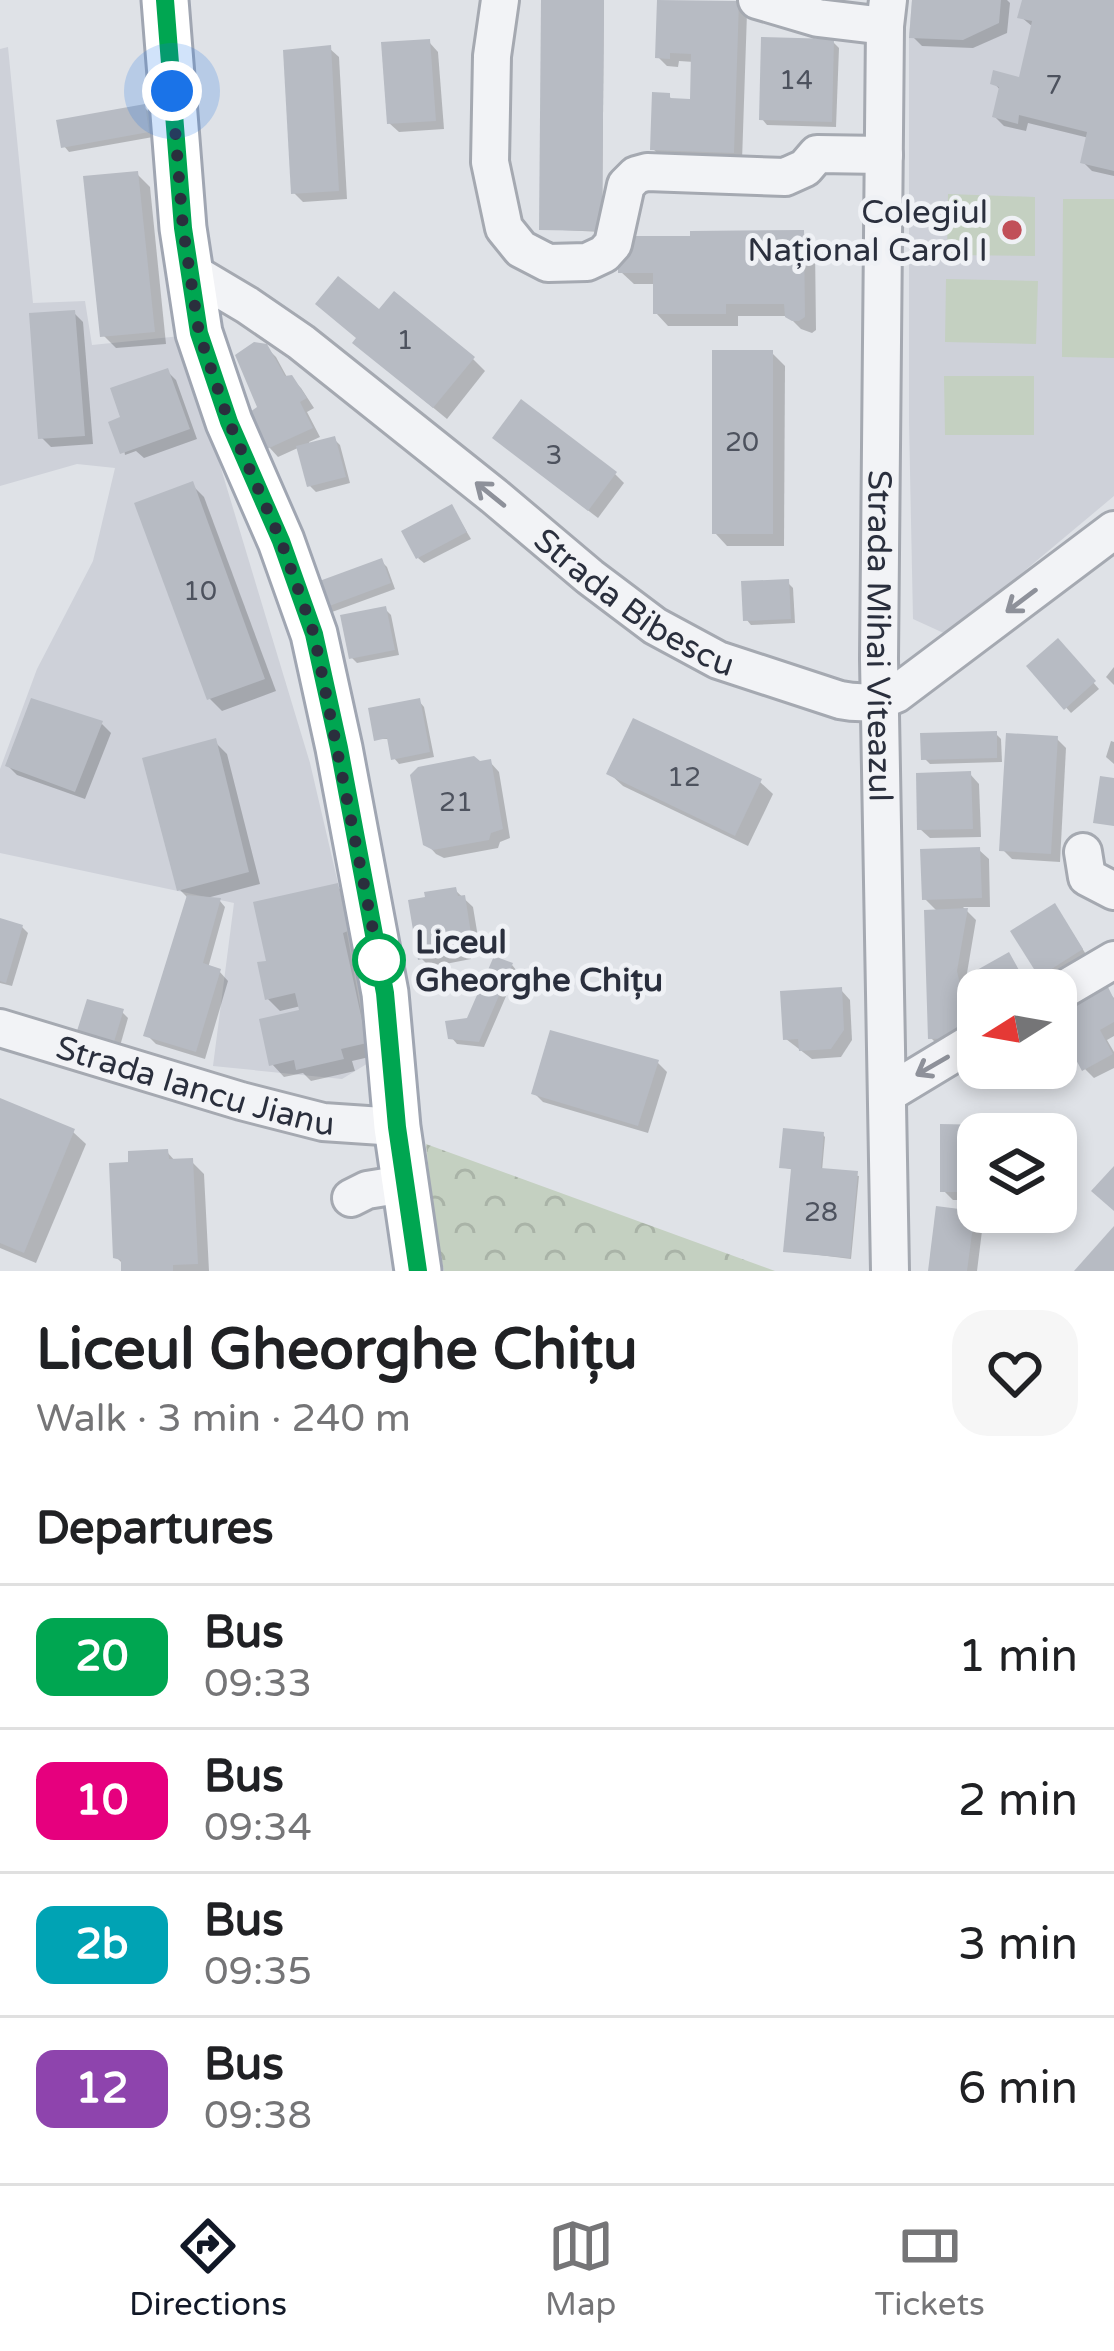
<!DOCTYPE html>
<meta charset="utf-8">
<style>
:root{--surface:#fff;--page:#f6f6f6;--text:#202124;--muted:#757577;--line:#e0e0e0;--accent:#111827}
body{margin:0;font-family:"Varela Round",sans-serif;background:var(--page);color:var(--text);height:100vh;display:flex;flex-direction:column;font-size:45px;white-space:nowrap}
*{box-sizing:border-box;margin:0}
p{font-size:39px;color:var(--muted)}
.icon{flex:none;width:66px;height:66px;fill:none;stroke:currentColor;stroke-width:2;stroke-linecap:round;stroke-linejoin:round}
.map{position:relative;height:1271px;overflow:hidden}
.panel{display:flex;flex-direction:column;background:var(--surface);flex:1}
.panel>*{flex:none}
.badge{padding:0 24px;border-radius:18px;font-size:42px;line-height:78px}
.needle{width:78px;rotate:259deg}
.controls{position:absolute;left:957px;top:969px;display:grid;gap:24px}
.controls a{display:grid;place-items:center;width:120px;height:120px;border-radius:24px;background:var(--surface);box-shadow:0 6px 18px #0003;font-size:60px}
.you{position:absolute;width:60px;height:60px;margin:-30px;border:9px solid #fff;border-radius:50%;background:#1a73e8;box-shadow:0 0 0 18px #1a73e833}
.map>.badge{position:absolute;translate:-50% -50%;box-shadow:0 0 0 6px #fff}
h2{padding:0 36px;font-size:45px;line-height:108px}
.round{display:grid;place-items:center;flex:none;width:126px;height:126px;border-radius:36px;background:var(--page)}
.head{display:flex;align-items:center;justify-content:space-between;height:204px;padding:0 36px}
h1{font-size:57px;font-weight:700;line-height:90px}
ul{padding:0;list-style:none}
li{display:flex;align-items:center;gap:36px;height:144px;padding:0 36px;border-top:3px solid var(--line)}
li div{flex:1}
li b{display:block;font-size:45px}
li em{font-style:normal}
li .badge{min-width:132px;font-weight:700;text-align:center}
.menu{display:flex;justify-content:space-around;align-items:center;height:168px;border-top:3px solid var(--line);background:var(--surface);font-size:33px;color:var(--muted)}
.menu a{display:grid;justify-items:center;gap:6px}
.menu .current{color:var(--accent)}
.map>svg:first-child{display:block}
.built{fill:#ced1d9}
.forest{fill:url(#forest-crowns)}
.pitch{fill:#c4d0c1}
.shadow{fill:#0003}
.building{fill:#b7bbc3}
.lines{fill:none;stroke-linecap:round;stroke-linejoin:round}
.minor-casing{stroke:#a5a9b1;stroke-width:42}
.major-casing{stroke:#a0a6b2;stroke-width:51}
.minor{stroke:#f2f3f6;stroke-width:36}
.major{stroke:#fff;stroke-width:45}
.oneway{stroke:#8e919a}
.line-casing{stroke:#fff;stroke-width:27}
.line{stroke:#00a651;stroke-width:18}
.walk{stroke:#2a2f3d;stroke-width:12;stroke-dasharray:0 21.6}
.poi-dot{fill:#c15059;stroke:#eff1f5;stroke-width:4.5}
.stop-dot{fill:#fff;stroke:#00a651;stroke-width:6}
.labels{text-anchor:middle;stroke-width:10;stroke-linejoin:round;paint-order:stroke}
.number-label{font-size:27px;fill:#4d525e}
.poi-label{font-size:33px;fill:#2a2f3d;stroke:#eff1f5;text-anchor:end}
.street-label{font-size:33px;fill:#2a2f3d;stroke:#eff1f5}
.stop-label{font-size:33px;font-weight:bold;fill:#2a2f3d;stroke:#eff1f5;text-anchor:start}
</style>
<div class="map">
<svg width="1114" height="1271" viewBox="0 0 1114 1271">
<defs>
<pattern id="forest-crowns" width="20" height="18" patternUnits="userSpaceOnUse" patternTransform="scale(3)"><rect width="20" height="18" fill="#c4d0c1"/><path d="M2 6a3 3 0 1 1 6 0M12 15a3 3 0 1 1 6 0" fill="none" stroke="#a9b3a7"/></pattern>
</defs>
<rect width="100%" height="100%" fill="#dfe2e7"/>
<g class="built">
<path d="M912 0H1114V496L948 635 913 619 909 422V38Z"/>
<path d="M8 47 33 303 85 301 92 345 181 336 310 763 338 883 370 1062 342 1079 213 1066 234 903 0 853V769L37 669 93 561 115 468 77 464 0 486V49Z"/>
</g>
<path class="forest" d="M426 1144 775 1271H444L434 1224Z"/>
<g class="pitch">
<path d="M948 194 1035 197V256L947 255Z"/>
<path d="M1063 199H1114V358L1062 357Z"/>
<path d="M946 279 1038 281 1036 344 945 342Z"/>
<path d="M944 376H1034V435H945Z"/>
</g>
<g class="shadow">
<path d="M544 0H604L602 232 542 229Z"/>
<path d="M915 0H1007L1010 3 1007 33 973 48 922 46 913 37Z"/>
<path d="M1025 0H1114V176L1092 171 1083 162 1089 138 1028 123 1026 131 1004 126 995 117 1001 91 994 83 1021 80 1033 27 1021 17Z"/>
<path d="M738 4 747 13 742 161 663 158 653 149 669 96 674 102H693L694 62 679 61 678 67 667 66 658 57Z"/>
<path d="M429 42 438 52 444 129 399 132 389 123Z"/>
<path d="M833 42 839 48 836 127 767 125 762 119Z"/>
<path d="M329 48 339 57 347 199 303 202 294 193Z"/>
<path d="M144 107 150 113 153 137 69 152 64 146Z"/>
<path d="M137 174 150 187 166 344 116 348 103 335Z"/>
<path d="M803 233 815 246 816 330 812 333 801 329 788 316H738V326H668L656 313V284H634L621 272Z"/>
<path d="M74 313 83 322 93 444 51 447 41 437Z"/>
<path d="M379 314 473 359 485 371 447 419 369 355Z"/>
<path d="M266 347 276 357 288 379 291 378 301 388 314 408 307 412 320 437 309 442 310 446 334 439 340 445 350 483 316 492 310 486 300 447 278 457 269 447 260 409Z"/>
<path d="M772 353 785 366 784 546H727L715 533Z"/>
<path d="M167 371 176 380 197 439 144 458 136 451 125 455 119 421Z"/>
<path d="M505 447 615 474 624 483 598 518Z"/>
<path d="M192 485 204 497 276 691 222 711 209 698Z"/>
<path d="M452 507 471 539 424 563 418 558Z"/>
<path d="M381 561 387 567 395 589 332 612 326 607Z"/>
<path d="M788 583 793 588 795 623 751 625 746 619Z"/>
<path d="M385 609 391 615 399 655 357 663 352 658Z"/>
<path d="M1058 642 1099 689 1071 713 1030 667Z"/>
<path d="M1114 667V685L1106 677Z"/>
<path d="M419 701 424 707 434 757 399 764 394 758 390 739H377Z"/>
<path d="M102 724 111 733 85 799 17 775 8 766Z"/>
<path d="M996 734 1001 739 1002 762 930 764 924 758Z"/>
<path d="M1057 739 1066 748 1060 862 1012 859 1002 849Z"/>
<path d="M1111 741 1114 742V764L1106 757Z"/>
<path d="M215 742 227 754 260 884 203 899 220 901 225 907 208 968 219 971 228 981 205 1059 156 1044 147 1035 189 899 179 889Z"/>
<path d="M490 762 499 772 510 838 500 842 498 848 444 858 436 854 426 843 479 764Z"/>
<path d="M610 774 760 782 773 794 748 846 623 786Z"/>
<path d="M970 774 979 784 981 837 930 838 920 829Z"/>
<path d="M979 850 989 859 990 907H963L976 920 966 979 1030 990H978V1004L966 985 978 1042 941 1048 931 1038 938 912 925 899Z"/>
<path d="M337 886 350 899 378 1055 352 1061 355 1071 311 1081 303 1073 284 1077 272 1064 303 1012 301 1006 280 1011 267 998 270 963Z"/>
<path d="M455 890 473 907 480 949 469 951 471 959 430 967 421 958Z"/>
<path d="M1060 913 1087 956 1047 981 1041 975Z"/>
<path d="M0 921 22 927 28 933 12 986 0 983Z"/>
<path d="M512 965 517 971 484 1047 457 1044 451 1037 469 1021Z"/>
<path d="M841 990 850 1000 852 1040 841 1057 812 1059 786 1039Z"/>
<path d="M1107 991 1114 998V1036L1107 1040 1114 1052V1068L1094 1078 1085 1069Z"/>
<path d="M122 1012 128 1018 120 1046 87 1036 81 1030Z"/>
<path d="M658 1063 667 1072 648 1133 543 1102 534 1093Z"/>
<path d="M0 1101 73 1132 86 1144 36 1263 0 1248Z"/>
<path d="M943 1127 990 1128 996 1134H978V1200H953L943 1190Z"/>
<path d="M823 1135 825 1137 822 1171 859 1176 851 1259 787 1251 794 1170 782 1167Z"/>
<path d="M167 1152 176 1162 191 1161 204 1174 209 1271H124V1265L116 1257 132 1165Z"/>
<path d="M974 1214 983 1223 977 1271H931Z"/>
</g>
<g class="building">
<path d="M541 0H604L602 231 539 230Z"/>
<path d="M657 0 739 1 734 153 650 150 652 92 670 93V98L690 99 691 54 670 53V59L655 58Z"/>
<path d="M912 0H1001L999 23 963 40 909 38Z"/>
<path d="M1022 0H1114V171L1080 163 1087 132 1019 115 1018 124 992 117 999 87 990 84 993 70 1019 77 1032 21 1017 18Z"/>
<path d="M761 37 834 39 832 122 759 120Z"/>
<path d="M430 39 436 121 387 124 381 42Z"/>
<path d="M331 45 339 191 291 194 283 50Z"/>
<path d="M145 104 149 132 61 148 56 120Z"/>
<path d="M138 171 155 332 100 337 83 176Z"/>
<path d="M804 230 805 317 799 321H792L785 317 784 304H726V314H653V273H618V236H690V231Z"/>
<path d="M338 276 379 309 394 291 475 357 433 408 352 343 356 338 315 304Z"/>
<path d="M75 310 85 436 38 439 29 313Z"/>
<path d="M254 342 267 344 285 376 292 375 307 398 300 402 313 428 267 449 250 412 257 407 235 355Z"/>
<rect x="712" y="350" width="61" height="184"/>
<path d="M168 368 190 429 120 454 108 422 120 417 110 388Z"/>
<path d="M521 399 617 472 588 511 492 438Z"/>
<path d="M335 436 346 477 307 487 296 446Z"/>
<path d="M193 481 265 679 207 700 134 503Z"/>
<path d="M452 504 467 532 416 559 401 531Z"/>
<path d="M382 558 391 583 324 608 314 583Z"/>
<path d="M789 579 791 619 743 621 741 581Z"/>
<path d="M386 606 395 650 349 659 340 615Z"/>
<path d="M1058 638 1096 681 1064 710 1026 666Z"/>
<path d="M31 698 103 721 75 792 5 766Z"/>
<path d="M420 698 430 752 391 760 387 738 374 741 368 708Z"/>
<path d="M633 718 762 779 735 836 606 774Z"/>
<path d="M997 731V758L921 760 920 733Z"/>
<path d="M1006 733 1058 736 1051 854 999 851Z"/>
<path d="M216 738 249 872 177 891 142 758Z"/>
<path d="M474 756 480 761 491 759 503 829 491 833 489 840 433 850 423 845 410 775 418 767Z"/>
<path d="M971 771 973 829 917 830 916 773Z"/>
<path d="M1100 776 1114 778V826L1093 823Z"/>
<path d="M980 847 982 898 922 900 920 849Z"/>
<path d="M338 883 348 931 343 933 367 1043 341 1049 344 1059 296 1070 294 1060 269 1066 259 1019 299 1010 295 993 265 1000 257 962 266 961 253 902Z"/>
<path d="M456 887 458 896 465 895 472 940 462 942 464 951 418 960 408 900 425 897 424 892Z"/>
<path d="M187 895 221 898 203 963 221 969 196 1052 143 1036Z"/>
<path d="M1055 903 1083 949 1039 977 1010 931Z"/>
<path d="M968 908 957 971 972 1038 928 1039 924 910Z"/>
<path d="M0 918 23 925 6 983 0 981Z"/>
<path d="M1009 952 1030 990H978V1010L961 979Z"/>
<path d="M494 956 513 963 479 1042 448 1039 445 1021 467 1018Z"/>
<path d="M842 987 844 1030 831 1049 799 1051 798 1039 783 1040 780 991Z"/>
<path d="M1108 987 1114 999V1022L1100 1030 1113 1054 1082 1071 1056 1022V1015Z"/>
<path d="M87 999 124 1009 114 1042 77 1031Z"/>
<path d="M550 1030 659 1060 638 1126 531 1094Z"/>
<path d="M0 1098 75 1129 24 1253 0 1243Z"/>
<path d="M940 1124 991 1125V1134H978V1192H940Z"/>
<path d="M783 1128 824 1132 821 1168 858 1171 850 1258 783 1252 791 1169 779 1168Z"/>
<path d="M168 1149 169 1159 193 1158 198 1264 173 1265V1271H121V1260L113 1258 109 1163 128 1162V1151Z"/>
<path d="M1114 1166V1211L1091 1191Z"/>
<path d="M936 1206 975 1211 967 1271H928Z"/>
<path d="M1114 1226V1271H1074Z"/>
</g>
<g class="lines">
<defs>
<g id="minor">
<path d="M500 0 492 56 490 162 504 228 521 249 548 263 587 262 604 254 613 244 626 185 636 175 647 172 785 177 805 168 817 154 884 155"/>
<path d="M757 0 818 18 885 26"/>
<path id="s1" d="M888 0 885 26 879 659 890 1271"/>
<path id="s2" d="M188 270 247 305 301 342 494 496 590 577 655 626 718 660 840 700C861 704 877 703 896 694L1114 530"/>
<path d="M1083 852 1087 877 1114 891"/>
<path d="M1056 994 1114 960"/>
<path id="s3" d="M0 1028 241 1101 323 1122 397 1127"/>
<path d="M887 1094 978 1039"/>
<path d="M351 1198 367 1190 404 1184"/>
</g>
<path id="major" d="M165 0 183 228 199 333 229 422 281 541 314 634 339 748 385 993 397 1127 418 1271"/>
</defs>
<use href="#minor" class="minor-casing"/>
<use href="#major" class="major-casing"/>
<use href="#minor" class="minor"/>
<use href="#major" class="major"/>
</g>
<defs><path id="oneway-shaft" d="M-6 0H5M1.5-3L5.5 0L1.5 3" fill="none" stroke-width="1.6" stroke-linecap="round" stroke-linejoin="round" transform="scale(3)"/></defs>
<g class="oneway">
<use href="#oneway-shaft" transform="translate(490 494) rotate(-141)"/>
<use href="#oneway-shaft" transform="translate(1021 601) rotate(143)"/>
<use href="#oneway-shaft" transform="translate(932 1066) rotate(150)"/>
</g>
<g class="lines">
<defs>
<path id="line" d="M165 0 183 228 199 333 229 422 281 541 314 634 339 748 385 993 397 1127 418 1271"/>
</defs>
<use href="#line" class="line-casing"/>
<use href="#line" class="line"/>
<path class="walk" d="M172 91 183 228 199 333 229 422 281 541 314 634 379 960"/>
</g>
<circle class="poi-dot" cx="1012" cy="230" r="12"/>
<circle class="stop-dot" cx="379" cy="960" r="24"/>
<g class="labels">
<g class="number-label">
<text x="796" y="89">14</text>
<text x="1054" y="94">7</text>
<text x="405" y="349">1</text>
<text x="742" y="451">20</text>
<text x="554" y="464">3</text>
<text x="200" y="600">10</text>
<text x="684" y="786">12</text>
<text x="456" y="811">21</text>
<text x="821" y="1221">28</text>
</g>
<g class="poi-label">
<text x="988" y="223">Colegiul<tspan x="988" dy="38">Național Carol I</tspan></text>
</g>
<g class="street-label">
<text dy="12" stroke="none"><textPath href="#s2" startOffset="558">Strada Bibescu</textPath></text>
<text dy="12" stroke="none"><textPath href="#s1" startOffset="636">Strada Mihai Viteazul</textPath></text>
<text dy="12" stroke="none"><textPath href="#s3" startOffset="204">Strada Iancu Jianu</textPath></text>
</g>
<g class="stop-label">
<text x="415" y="953">Liceul<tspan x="415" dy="38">Gheorghe Chițu</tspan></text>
</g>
</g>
</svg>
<div class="controls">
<a><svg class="needle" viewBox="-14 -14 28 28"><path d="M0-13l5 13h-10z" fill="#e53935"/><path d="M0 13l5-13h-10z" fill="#757577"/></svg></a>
<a><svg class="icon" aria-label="layers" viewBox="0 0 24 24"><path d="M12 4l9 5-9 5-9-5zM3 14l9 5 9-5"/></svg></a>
</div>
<div class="you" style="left:172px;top:91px"></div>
</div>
<section class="panel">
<div class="head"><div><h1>Liceul Gheorghe Chițu</h1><p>Walk · 3 min · 240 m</p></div><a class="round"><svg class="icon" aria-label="heart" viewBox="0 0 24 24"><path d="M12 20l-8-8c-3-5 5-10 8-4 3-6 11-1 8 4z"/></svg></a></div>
<h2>Departures</h2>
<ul>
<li><span class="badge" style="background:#00a651;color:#fff">20</span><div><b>Bus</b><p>09:33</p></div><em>1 min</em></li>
<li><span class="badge" style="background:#e6007e;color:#fff">10</span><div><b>Bus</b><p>09:34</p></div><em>2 min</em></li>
<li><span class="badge" style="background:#00a3b4;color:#fff">2b</span><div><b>Bus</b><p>09:35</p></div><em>3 min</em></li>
<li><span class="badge" style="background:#8e44ad;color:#fff">12</span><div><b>Bus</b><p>09:38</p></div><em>6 min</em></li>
</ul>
</section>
<nav class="menu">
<a class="current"><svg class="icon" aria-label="directions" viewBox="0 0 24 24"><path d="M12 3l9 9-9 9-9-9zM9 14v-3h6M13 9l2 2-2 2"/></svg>Directions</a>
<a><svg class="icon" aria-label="map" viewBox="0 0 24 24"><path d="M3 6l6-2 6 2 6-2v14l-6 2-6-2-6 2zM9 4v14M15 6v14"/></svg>Map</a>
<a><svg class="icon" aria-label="tickets" viewBox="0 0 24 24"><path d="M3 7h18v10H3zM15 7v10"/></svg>Tickets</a>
</nav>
